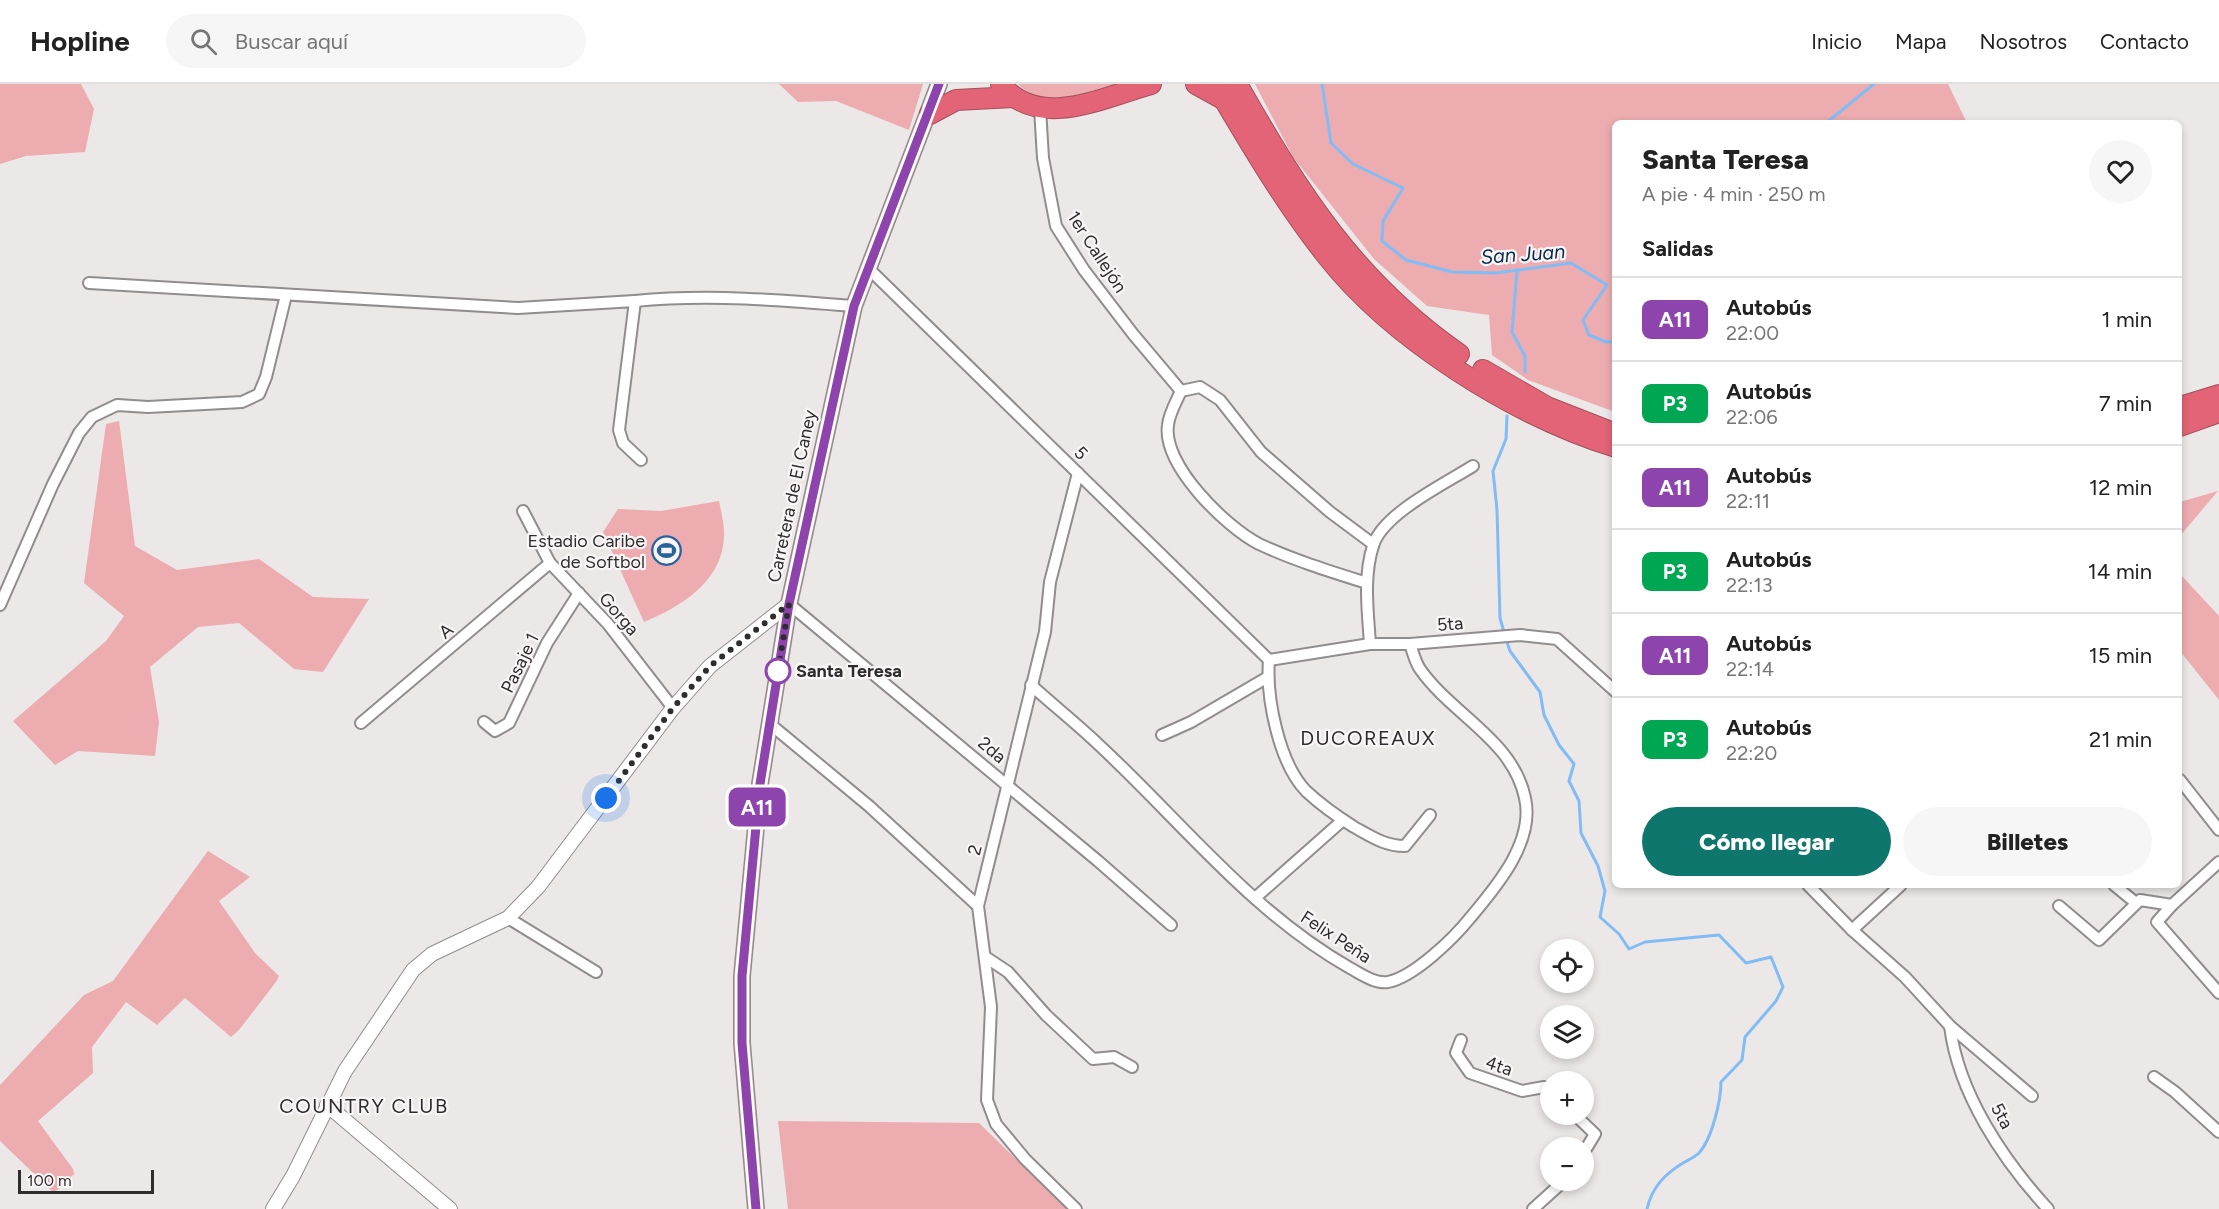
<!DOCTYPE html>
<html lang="es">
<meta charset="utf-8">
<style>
:root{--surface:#fff;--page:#f6f6f6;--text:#222;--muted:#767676;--line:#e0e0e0;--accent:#0f766e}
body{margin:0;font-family:Figtree,sans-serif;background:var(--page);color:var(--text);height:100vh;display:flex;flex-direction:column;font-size:22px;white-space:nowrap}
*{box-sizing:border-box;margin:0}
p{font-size:20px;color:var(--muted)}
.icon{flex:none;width:33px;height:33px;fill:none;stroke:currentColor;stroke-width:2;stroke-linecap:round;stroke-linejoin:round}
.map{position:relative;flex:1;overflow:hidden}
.drawer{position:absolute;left:1612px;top:36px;width:570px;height:768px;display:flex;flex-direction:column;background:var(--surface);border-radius:9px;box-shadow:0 3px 9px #0003}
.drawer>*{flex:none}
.badge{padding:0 12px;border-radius:9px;font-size:21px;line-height:39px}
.tools{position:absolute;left:1540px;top:855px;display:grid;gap:12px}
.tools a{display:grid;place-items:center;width:54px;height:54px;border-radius:50%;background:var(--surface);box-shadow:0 3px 9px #0003;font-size:30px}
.scale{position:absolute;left:18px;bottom:15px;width:136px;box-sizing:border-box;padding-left:6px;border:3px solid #2e2d2d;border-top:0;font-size:16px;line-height:21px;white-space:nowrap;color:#2e2d2d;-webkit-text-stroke:4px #faf5f6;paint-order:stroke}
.you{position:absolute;width:30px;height:30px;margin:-15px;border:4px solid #fff;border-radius:50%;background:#1a73e8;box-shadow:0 0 0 9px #1a73e833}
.map>.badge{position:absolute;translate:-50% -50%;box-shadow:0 0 0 3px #fff}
h2{padding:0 30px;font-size:22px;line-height:54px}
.round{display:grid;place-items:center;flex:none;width:63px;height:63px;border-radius:32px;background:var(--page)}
.summary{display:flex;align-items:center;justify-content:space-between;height:102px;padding:0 30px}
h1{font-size:28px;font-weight:800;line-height:45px}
.cta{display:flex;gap:12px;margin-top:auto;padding:12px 30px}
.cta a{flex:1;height:69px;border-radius:36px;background:var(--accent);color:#fff;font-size:24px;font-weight:800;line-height:69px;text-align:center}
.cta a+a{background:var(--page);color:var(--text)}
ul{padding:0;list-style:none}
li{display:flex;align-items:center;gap:18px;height:84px;padding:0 30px;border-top:2px solid var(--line)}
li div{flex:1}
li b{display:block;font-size:22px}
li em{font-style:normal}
li .badge{min-width:66px;font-weight:700;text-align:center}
header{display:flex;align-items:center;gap:36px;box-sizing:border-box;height:84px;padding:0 30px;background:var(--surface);border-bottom:2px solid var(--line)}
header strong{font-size:28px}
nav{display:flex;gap:33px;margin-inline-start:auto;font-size:21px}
.search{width:420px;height:54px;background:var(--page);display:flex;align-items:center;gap:15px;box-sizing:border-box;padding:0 21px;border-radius:33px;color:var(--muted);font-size:22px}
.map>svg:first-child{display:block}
.green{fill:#ecacb0}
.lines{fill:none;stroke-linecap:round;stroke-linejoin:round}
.stream{stroke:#82bcf4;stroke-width:3}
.minor-casing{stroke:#918d8e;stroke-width:14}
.tertiary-casing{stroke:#918d8e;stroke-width:16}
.secondary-casing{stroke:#918d8e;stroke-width:18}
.motorway-casing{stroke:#a3515c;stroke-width:22}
.minor{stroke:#fff;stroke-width:10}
.tertiary{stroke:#fff;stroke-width:14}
.secondary{stroke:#f6d0d6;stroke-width:15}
.motorway{stroke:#e26476;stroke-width:20}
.line-casing{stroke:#fff;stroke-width:14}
.line{stroke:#8e44ad;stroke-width:9}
.walk{stroke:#2e2d2d;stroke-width:6;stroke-dasharray:0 10.8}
.stop-dot{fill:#fff;stroke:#8e44ad;stroke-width:3}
.labels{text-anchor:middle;stroke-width:4.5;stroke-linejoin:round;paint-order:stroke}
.street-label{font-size:18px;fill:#2e2d2d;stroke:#faf5f6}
.poi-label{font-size:18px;fill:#2e2d2d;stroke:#faf5f6;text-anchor:end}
.stop-label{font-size:18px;font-weight:bold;fill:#2e2d2d;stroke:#faf5f6;text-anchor:start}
.water-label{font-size:20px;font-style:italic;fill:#002b4e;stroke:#faf5f6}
.neighbourhood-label{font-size:20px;letter-spacing:1.5px;fill:#2e2d2d;stroke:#faf5f6}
</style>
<header>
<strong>Hopline</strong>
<div class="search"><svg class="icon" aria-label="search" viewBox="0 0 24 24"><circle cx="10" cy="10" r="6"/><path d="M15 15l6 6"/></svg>Buscar aquí</div>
<nav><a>Inicio</a><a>Mapa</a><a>Nosotros</a><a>Contacto</a></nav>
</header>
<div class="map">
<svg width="2219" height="1125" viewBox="0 0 2219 1125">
<rect width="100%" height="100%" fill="#ece8e8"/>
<g class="green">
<path d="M0 0H81L94 25 85 68 26 72 0 80Z"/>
<path d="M779 0H923L909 46 836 17 798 18Z"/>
<path d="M1018 0H1129C1095 8 1046 29 1018 0Z"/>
<path d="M1255 0H1948L1967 39H1616L1615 328 1528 296 1492 271 1489 231 1427 222 1374 175 1293 73Z"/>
<path d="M119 337 135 462 177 486 259 475 313 513 369 515 323 588 294 585 239 539 198 543 150 583 159 638 155 672 78 667 55 681 13 637 106 557 124 532 84 499 106 340Z"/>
<path d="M2218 407 2180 452V418Z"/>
<path d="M719 417C721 427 724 439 724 449 725 496 681 523 644 538L603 448 618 425 661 427Z"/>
<path d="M2180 490 2219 532V616L2180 567Z"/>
<path d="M208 767 250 793 219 817 255 869 279 892 276 898 239 946 231 953 185 914 157 941 126 918 92 963 93 989 38 1037 73 1085 74 1090 54 1109 0 1057V1001L84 911 113 897Z"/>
<path d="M778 1037 979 1039 1067 1125H788Z"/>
</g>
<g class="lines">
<g class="stream">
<path d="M1322 0 1331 59 1353 80 1403 104 1383 137 1382 157 1406 176 1452 188 1495 189 1571 179 1607 201 1583 236 1589 251 1606 258 1616 257"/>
<path d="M1826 39 1874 0"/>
<path d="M1517 187 1512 248 1525 272V288"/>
<path d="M1504 548 1500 534 1497 426 1493 387 1506 355 1507 332"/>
<path d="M1506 555 1510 567 1540 608 1544 631 1559 661 1574 680 1569 697 1579 717 1581 749 1598 782 1605 807 1600 833 1619 850 1629 865 1645 858 1719 851 1746 879 1771 873 1783 903 1776 917 1745 953 1742 976 1721 998C1721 1016 1712 1055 1699 1069 1695 1073 1688 1076 1683 1079 1665 1090 1652 1103 1647 1125"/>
</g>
<defs>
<g id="minor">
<path d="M1040 24 1043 74 1056 142 1084 186 1133 250 1181 307"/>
<path d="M868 184 1269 576"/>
<path d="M89 199 518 224 635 217 619 346 623 359 641 376"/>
<path d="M635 217C708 210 781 216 854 222"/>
<path d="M1181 307C1176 318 1169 330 1168 341 1162 381 1226 443 1259 460 1293 476 1332 488 1367 499"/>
<path d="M1181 307 1200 303 1220 316 1261 368 1330 428 1373 460"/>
<path d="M523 427 550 479 608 540 673 624"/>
<path d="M789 520 1098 777 1171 841"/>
<path d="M0 521 53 400 79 349 92 333 117 321 148 323 242 318 259 310 266 293 286 211"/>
<path d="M1370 560C1368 528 1363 493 1373 462 1382 430 1446 399 1473 382"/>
<path d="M1269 576 1370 560H1410L1520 551 1557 555 1616 608"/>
<path d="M1269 576C1266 614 1279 679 1306 707 1320 720 1338 733 1354 743 1372 753 1385 762 1405 762L1430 731"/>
<path d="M1031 601C1053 621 1077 640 1099 661 1181 737 1251 828 1350 884 1361 890 1375 900 1388 898 1414 893 1454 854 1470 834 1496 803 1535 758 1525 714 1513 656 1452 631 1420 585 1415 578 1413 568 1410 560"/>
<path d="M484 638 495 647 509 639 547 559 579 509"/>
<path d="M361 639 550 479"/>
<path d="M770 640 869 722 978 822"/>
<path d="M1162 651 1191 638 1268 593"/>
<path d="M2180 696 2219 746"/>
<path d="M1808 801 1852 846 1905 893 1950 942 2032 1012"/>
<path d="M2114 801 2136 819"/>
<path d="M1255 814 1343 736"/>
<path d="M2172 821 2157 838 2219 909"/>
<path d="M2059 822 2099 856 2140 816 2172 821 2219 778"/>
<path d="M508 834 596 888"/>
<path d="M1852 846 1901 801"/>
<path d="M987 874 1008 888 1046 931 1093 975 1114 973 1132 983"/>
<path d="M1950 942C1958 1009 2003 1076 2048 1125"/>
<path d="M1461 956 1456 969 1470 989 1522 1007 1544 1003 1551 1009"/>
<path d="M2154 993 2175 1008 2219 1048"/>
<path d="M1574 1030 1595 1050 1584 1068"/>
<path d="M1076 1125 1025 1075 996 1040 987 1016 991 923 978 822 1045 548 1050 498 1078 389"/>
<path d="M1533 1125 1565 1096"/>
</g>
<g id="tertiary">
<path d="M327 1021 450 1125"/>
<path d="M273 1125 293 1092 345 987 413 886 432 870 508 834 538 803 673 624 710 582 789 520"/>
</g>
<path id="secondary" d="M756 1125 742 959V892L760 700 789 520 854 222 939 0"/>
<g id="motorway">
<path d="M1001 0C1038 48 1106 12 1151 0"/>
<path d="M1196 0 1225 16"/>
<path d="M1215 0C1249 58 1285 119 1327 172 1392 255 1515 332 1616 363"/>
<path d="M1237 0C1299 109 1354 197 1459 270"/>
<path d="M930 30 956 16 1014 13"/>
<path d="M1483 286 1547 323 1616 350"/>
<path d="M2180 323 2219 311"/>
<path d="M2180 342 2219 328"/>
</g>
</defs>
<use href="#minor" class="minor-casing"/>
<use href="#tertiary" class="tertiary-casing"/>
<use href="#secondary" class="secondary-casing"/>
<use href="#motorway" class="motorway-casing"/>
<use href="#minor" class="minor"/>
<use href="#tertiary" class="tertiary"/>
<use href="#secondary" class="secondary"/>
<use href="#motorway" class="motorway"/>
</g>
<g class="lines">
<defs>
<path id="line" d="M756 1125 742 959V892L760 700 789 520 854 222 939 0"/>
</defs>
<use href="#line" class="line-casing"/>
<use href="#line" class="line"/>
<path class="walk" d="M606 714 673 624 710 582 789 520 778 587"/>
</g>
<defs>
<symbol id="stadium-ring" viewBox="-11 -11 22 22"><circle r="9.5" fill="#faf5f6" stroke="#26639a" stroke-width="1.5"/><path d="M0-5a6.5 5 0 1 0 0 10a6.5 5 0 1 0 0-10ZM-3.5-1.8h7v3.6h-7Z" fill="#26639a"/></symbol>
</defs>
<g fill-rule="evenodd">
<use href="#stadium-ring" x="650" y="450" width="33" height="33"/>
</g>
<circle class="stop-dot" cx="778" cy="587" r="12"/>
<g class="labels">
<g class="street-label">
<text transform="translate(1097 168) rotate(57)" y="6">1er Callejón</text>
<text transform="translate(1081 369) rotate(46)" y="6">5</text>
<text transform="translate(792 412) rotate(-78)" y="6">Carretera de El Caney</text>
<text transform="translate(619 530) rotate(49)" y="6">Gorga</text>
<text transform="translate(1450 540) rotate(-5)" y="6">5ta</text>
<text transform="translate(446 547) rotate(-40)" y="6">A</text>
<text transform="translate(520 579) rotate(-64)" y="6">Pasaje 1</text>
<text transform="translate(992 666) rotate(40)" y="6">2da</text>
<text transform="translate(975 766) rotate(-76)" y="6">2</text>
<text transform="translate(1336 853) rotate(33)" y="6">Felix Peña</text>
<text transform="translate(1499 982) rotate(19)" y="6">4ta</text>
<text transform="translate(2002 1032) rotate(62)" y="6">5ta</text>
</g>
<g class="poi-label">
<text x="645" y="463">Estadio Caribe<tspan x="645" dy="21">de Softbol</tspan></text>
</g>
<g class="stop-label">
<text x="796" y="593">Santa Teresa</text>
</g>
<g class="water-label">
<text transform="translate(1523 170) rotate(-4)" y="7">San Juan</text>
</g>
<g class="neighbourhood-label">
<text x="1368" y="661">DUCOREAUX</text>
<text x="364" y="1029">COUNTRY CLUB</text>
</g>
</g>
</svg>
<div class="tools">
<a><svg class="icon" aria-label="locate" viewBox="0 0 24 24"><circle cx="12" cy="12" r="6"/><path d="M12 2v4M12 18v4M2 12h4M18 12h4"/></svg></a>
<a><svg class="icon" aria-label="layers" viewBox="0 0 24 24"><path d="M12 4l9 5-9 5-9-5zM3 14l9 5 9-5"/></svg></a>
<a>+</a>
<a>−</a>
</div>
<div class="scale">100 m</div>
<div class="you" style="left:606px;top:714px"></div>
<b class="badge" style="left:757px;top:723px;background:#8e44ad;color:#fff">A11</b>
<section class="drawer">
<div class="summary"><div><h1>Santa Teresa</h1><p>A pie · 4 min · 250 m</p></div><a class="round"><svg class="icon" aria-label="heart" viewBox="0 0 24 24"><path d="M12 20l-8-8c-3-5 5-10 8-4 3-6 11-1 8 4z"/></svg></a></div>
<h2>Salidas</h2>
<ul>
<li><span class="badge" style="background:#8e44ad;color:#fff">A11</span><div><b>Autobús</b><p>22:00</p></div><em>1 min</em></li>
<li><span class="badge" style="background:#00a651;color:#fff">P3</span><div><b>Autobús</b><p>22:06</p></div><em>7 min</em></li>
<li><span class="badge" style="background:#8e44ad;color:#fff">A11</span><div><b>Autobús</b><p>22:11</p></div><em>12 min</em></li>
<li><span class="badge" style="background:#00a651;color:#fff">P3</span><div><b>Autobús</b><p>22:13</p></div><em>14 min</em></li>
<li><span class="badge" style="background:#8e44ad;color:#fff">A11</span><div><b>Autobús</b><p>22:14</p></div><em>15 min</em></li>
<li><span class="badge" style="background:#00a651;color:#fff">P3</span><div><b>Autobús</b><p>22:20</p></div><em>21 min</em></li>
</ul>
<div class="cta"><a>Cómo llegar</a><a>Billetes</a></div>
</section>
</div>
